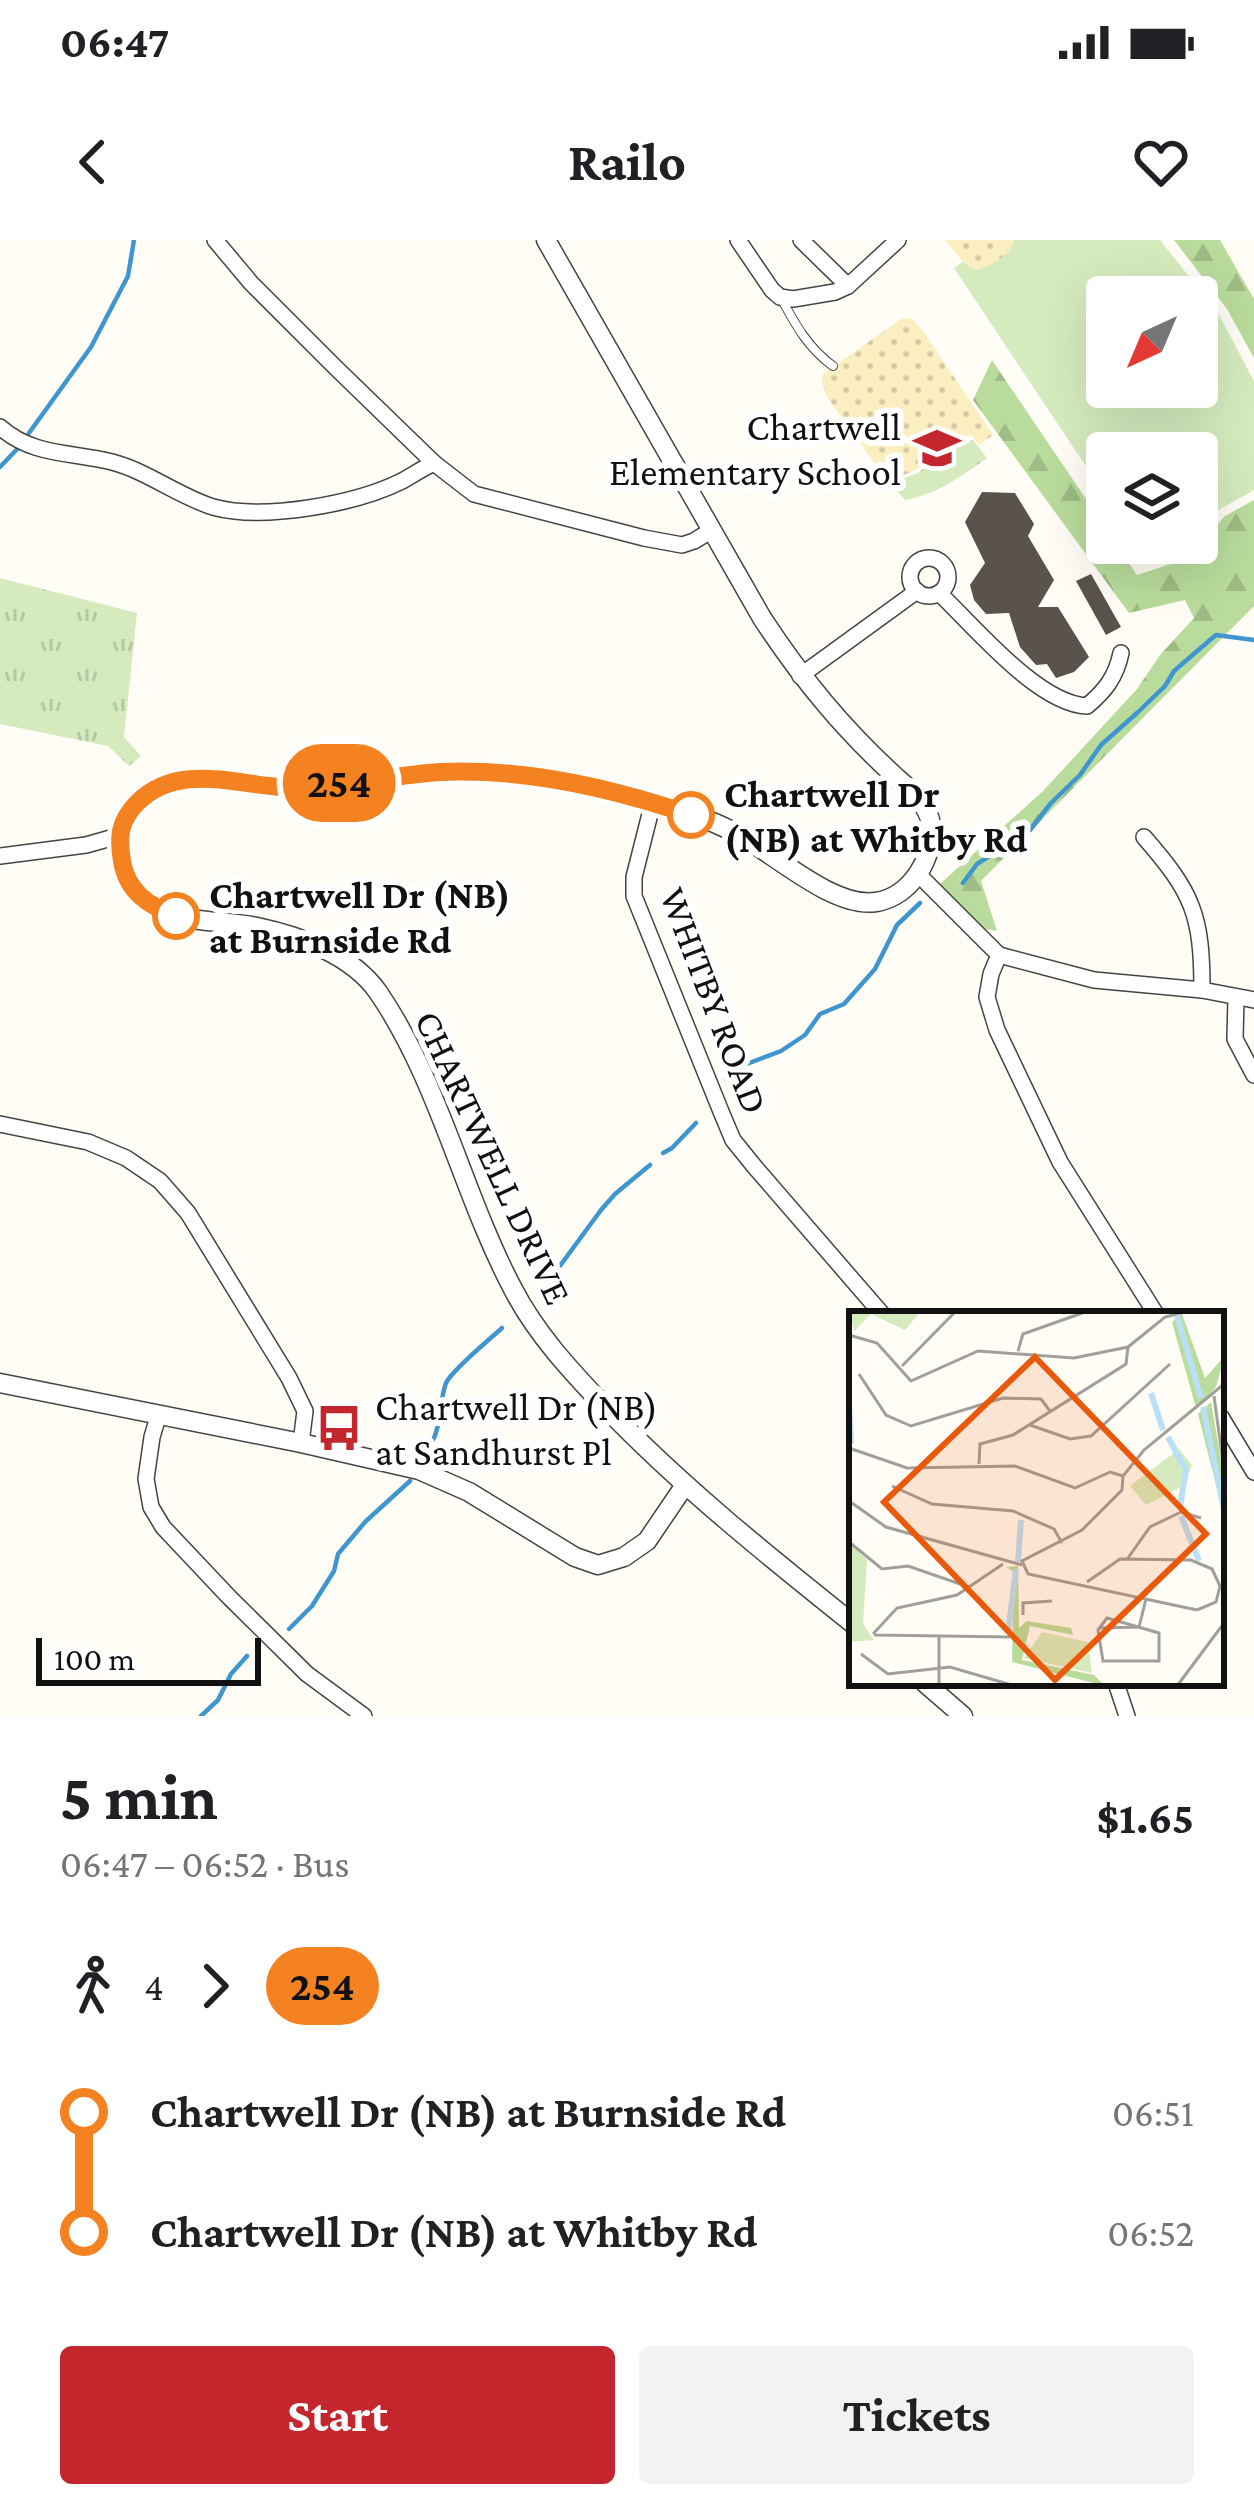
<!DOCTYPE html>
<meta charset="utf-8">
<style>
:root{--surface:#fff;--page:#f2f2f2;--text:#202124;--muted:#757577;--accent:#c4262e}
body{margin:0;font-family:"Crimson Pro",serif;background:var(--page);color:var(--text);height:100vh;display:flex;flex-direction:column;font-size:45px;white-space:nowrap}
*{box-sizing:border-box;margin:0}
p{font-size:39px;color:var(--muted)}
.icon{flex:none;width:66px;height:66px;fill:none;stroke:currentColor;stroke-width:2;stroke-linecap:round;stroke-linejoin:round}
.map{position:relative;height:1476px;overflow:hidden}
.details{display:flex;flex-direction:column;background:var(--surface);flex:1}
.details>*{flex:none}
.badge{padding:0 24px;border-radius:39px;font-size:42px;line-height:78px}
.needle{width:78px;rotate:224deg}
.buttons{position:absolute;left:1086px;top:36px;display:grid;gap:24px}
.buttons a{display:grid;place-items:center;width:132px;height:132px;border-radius:12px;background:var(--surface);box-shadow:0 12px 48px #0002;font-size:60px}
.scale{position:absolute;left:36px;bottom:30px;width:225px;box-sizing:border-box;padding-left:12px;border:6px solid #111;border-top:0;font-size:33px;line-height:42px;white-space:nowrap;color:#111;-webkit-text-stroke:9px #fff;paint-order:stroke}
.map>.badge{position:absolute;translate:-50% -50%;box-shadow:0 0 0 6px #fff}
.legs{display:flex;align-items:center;gap:18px;height:132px;padding:0 60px;font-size:39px}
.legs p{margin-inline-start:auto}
.summary{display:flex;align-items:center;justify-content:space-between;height:204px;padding:0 60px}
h1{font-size:66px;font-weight:700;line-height:90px}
.primary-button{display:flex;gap:24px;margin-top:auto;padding:24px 60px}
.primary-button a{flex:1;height:138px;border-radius:12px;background:var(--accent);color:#fff;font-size:48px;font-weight:700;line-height:138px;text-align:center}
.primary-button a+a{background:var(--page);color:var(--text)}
ul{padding:0 60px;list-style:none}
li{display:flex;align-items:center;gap:42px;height:120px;font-size:45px}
li i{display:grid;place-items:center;width:18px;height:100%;margin:0 15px;background:currentColor}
li i::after{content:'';width:30px;height:30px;margin:-15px;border:9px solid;border-radius:50%;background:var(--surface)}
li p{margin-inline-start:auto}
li:first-child i{background:linear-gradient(#0000 50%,currentColor 0)}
li:last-child i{background:linear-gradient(currentColor 50%,#0000 0)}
.status{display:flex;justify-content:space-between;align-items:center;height:84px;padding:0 60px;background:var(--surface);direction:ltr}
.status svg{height:33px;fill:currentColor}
header{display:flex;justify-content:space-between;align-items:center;height:156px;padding:0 60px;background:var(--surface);font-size:54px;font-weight:700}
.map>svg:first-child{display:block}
.grass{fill:#d5ebbd;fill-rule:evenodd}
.forest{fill:url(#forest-firs)}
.sand{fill:url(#sand-dots)}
.park{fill:url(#park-tufts)}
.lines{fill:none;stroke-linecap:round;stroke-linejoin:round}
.stream{stroke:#3f96cf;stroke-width:4.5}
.building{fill:#5a524d}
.service-casing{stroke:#444;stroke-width:10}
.minor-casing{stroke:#444;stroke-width:18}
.tertiary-casing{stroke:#444;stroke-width:21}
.service{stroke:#fff;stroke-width:8}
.minor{stroke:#fff;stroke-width:15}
.tertiary{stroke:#fff;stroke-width:18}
.line-1-casing{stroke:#fff;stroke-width:27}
.line-1{stroke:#f58220;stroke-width:18}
.stop-1-dot{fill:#fff;stroke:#f58220;stroke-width:6}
.labels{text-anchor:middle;stroke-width:12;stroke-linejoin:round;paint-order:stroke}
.poi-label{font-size:39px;fill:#111;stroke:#fff;text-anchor:end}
.stop-label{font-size:39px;font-weight:bold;fill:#111;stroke:#fff;text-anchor:start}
.street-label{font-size:39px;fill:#111;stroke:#fff}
.inset-river{fill:none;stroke:#b9e0f7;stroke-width:6}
.inset-road{fill:none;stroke:#a09f9a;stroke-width:3}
.view{fill:#e8590c;fill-opacity:0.15;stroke:#e8590c;stroke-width:6}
.inset-edge{fill:none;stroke:#111;stroke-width:6}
</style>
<div class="status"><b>06:47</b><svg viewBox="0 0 49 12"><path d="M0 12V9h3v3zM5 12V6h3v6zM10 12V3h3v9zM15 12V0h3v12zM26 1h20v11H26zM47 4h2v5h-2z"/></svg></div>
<header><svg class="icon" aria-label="back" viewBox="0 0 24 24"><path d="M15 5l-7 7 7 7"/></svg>Railo<svg class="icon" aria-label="heart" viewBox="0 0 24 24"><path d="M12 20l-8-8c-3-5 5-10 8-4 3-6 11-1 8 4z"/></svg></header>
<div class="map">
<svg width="1254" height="1476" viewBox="0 0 1254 1476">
<defs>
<pattern id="forest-firs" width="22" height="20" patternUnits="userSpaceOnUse" patternTransform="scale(3)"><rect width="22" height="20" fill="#b9dc9c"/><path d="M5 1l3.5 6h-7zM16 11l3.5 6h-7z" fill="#9ebc85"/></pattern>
<pattern id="sand-dots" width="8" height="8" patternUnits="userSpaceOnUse" patternTransform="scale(3)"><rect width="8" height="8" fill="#fbeec1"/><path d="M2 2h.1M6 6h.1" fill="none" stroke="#d6cba5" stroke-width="1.8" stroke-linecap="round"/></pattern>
<pattern id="park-tufts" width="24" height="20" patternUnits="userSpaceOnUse" patternTransform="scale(3)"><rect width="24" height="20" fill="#d5ebbd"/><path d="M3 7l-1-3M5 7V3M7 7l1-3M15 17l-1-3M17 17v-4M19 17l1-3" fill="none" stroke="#b6c8a1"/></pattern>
</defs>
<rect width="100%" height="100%" fill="#fffdf5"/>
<path class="grass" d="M1014 0H1160L1218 73 1254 141V250L1201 280V263L1197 256V213H1107V258L954 28 963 22 976 30 1012 7ZM1107 57H1197V147H1107Z"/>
<g class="forest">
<path d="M1174 0H1220L1254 59V118L1227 69Z"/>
<path d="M992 120 1107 290V303H1115L1137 335 1186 319 1225 276 1254 260V366L981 641 997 691 985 689 940 644 1043 551 1137 449 1160 415 1194 378 1185 360 1129 373 973 160Z"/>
</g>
<g class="sand">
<path d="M945 0H1014C1010 17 991 25 976 30L963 22Z"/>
<path d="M911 78 923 91 993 195 979 205 972 196 963 195 920 228 894 239 893 249 827 157 822 143 823 134 901 79Z"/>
</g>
<g class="park">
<path d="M973 200 987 218C960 237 938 254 905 260L897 251 896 241 918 233 959 201Z"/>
<path d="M0 338 137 373 124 497 141 516 129 526 108 506 0 484Z"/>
</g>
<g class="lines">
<g class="stream">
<path d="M29 193 91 107 128 36 134 0"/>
<path d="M0 227 21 205"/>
<path d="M963 643 977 624 1030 590 1051 563 1080 535 1101 505 1137 473 1165 446 1174 431 1210 400 1216 395 1254 400"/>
<path d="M726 839 744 825 781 811 805 795 820 774 844 764 875 729 897 685 920 663"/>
<path d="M663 913 672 908 696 883"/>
<path d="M540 1053 601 970 615 954 650 925"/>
<path d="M433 1200C442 1183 439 1161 446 1143 452 1130 490 1099 502 1088"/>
<path d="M289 1389 312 1366 334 1331 338 1314 366 1281 410 1241"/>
<path d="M201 1476 218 1460 231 1434 247 1416"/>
</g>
</g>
<g class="building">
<path d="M982 252 1015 253 1034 284 1028 296 1054 340 1038 367H1058L1089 417 1074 432 1056 438 1047 424 1036 425 1020 407 1009 373 986 374 974 360 970 345 985 323 965 282Z"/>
<path d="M1091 334 1121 387 1106 395 1076 341Z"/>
</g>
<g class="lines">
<defs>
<path id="service" d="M781 58C795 84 808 108 833 126"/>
<g id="minor">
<path d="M215 0 251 43 335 127 434 223 474 254 644 298 682 305 694 301 712 290"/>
<path d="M738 0 772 50 780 57 793 59 835 52 848 46 898 0"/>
<path d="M801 0 848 46"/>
<path d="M0 187C32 216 72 212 112 222 147 231 178 256 213 267 263 281 356 264 402 241 413 235 423 228 434 223"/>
<circle cx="929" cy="337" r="19"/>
<path d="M939 353C974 386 1038 464 1087 466 1105 451 1116 437 1121 413"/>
<path d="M800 436 917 351"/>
<path d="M653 562 634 637V656L722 874 733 900 754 926 882 1074"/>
<path d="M1144 597C1193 653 1202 675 1202 750"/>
<path d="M0 616 86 605 118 596"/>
<path d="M918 634 999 715"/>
<path d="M999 715 991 734 987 757 997 790 1060 922 1156 1074"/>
<path d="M999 715 1094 740 1202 750 1254 760"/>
<path d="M1236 758 1235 799 1254 835"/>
<path d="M0 884 88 902 126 918 160 941 188 973 289 1138 305 1171 301 1203"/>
<path d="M158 1177 152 1197 146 1239 151 1267 163 1287 229 1357 307 1434 364 1476"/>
<path d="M1221 1177 1254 1232"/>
<path d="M1116 1443 1127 1476"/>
</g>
<g id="tertiary">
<path d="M546 0 762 378C802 439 843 489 897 538 911 550 928 565 931 584 935 618 910 657 876 662 832 669 771 610 732 591 708 579 681 570 655 563 586 542 509 528 437 533 390 536 344 547 297 548 256 548 197 526 159 546 125 563 112 598 124 634 142 687 214 678 257 687 300 696 352 715 378 752 439 841 463 955 513 1049 536 1094 572 1132 606 1168 682 1247 767 1315 852 1383"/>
<path d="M0 1143 301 1203 419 1230 469 1252 575 1317 598 1325 624 1317 647 1301 685 1245"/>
<path d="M925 1443 963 1476"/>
</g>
</defs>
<use href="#service" class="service-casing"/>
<use href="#minor" class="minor-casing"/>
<use href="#tertiary" class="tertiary-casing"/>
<use href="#service" class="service"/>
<use href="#minor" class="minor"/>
<use href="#tertiary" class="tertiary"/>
</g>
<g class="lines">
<defs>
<path id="line-1" d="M176 676C149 666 127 652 122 621 118 598 119 581 137 563 179 520 241 547 294 548 342 548 391 535 440 532 524 528 612 548 691 575"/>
</defs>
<use href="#line-1" class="line-1-casing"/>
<use href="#line-1" class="line-1"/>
</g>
<defs>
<symbol id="school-bare" viewBox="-9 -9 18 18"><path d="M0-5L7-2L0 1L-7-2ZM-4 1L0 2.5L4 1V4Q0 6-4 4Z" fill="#c4262e" stroke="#fff" stroke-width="2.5" paint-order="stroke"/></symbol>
<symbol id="bus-bare" viewBox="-9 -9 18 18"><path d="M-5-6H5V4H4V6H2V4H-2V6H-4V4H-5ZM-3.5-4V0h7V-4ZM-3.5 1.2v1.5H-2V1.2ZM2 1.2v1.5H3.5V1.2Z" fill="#c4262e" stroke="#fff" stroke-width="2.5" paint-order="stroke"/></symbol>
</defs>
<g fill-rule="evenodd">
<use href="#school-bare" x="904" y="175" width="66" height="66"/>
<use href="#bus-bare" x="306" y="1155" width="66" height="66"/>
</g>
<g class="stop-1-dot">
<circle cx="691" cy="575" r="21"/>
<circle cx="176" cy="676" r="21"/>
</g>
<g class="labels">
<g class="poi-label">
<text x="901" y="200">Chartwell<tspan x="901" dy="45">Elementary School</tspan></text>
<text x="375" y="1180" text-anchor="start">Chartwell Dr (NB)<tspan x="375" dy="45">at Sandhurst Pl</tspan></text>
</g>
<g class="stop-label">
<text x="724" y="567">Chartwell Dr<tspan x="724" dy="45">(NB) at Whitby Rd</tspan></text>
<text x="209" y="668">Chartwell Dr (NB)<tspan x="209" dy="45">at Burnside Rd</tspan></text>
</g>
<g class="street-label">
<text transform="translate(715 760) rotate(69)" y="14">WHITBY ROAD</text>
<text transform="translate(494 917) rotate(65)" y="14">CHARTWELL DRIVE</text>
</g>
</g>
<g transform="translate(849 1071)">
<rect width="375" height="375" fill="#fffdf5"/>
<path d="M193 321 239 331 243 362 175 347Z" fill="#d5ebbd"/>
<path d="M333 3 356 67 375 46 367 76 347 97 323 11ZM362 91 375 166V205L349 103ZM169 255 170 317 178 310 222 317 224 324 181 315 173 349 245 364 256 375 163 351 165 261 157 256Z" fill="#b9dc9c"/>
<path d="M0 0H72L56 19 22 3 5 20ZM330 138 343 154 334 175 297 194 281 175ZM1 233 18 249 14 313 25 329 0 331Z" fill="#d5ebbd"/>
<path class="inset-river" d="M328 5 352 87M302 82 314 119M0 94 2 133M354 96 375 198M319 126 337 159 331 196M332 205 350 250M169 251 172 209M159 322 167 258"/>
<path class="inset-road" d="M0 24 28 32 62 70 129 40 225 47 279 36M279 36 316 6 340 0M169 40 174 23 239 0M53 55 107 0M10 63 37 104 62 115 154 87 192 88 201 100M365 85 375 159M181 114 221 128 242 125 321 53M0 137 58 157 166 155 226 177 261 161 274 165M130 153 131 133 164 124 277 53 279 36M43 175 83 193 164 200 205 218 213 232M0 190 37 216 173 254M0 231 33 258 59 255 120 276M279 247 301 216 332 201 352 207M238 271 271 248 342 249 363 258 371 275 367 291 348 299M348 299 179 263 173 250 233 219 273 179 274 165 295 139 375 73M174 304V292L203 290M258 307 310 322V350H254L249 319ZM250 317 290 316 297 288M24 323 48 297 108 284 154 253M25 324 161 326M12 343 39 363 101 356 166 375M90 375V326M328 375 375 312"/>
<path class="view" d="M186 46 357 223 206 369 35 191Z"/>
<rect width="375" height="375" class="inset-edge"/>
</g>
</svg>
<div class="buttons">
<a><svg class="needle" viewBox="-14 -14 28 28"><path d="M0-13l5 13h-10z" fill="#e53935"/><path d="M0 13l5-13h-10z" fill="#757577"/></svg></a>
<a><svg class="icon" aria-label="layers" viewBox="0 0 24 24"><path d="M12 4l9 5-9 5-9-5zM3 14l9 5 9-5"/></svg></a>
</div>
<div class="scale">100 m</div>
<b class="badge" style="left:339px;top:543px;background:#f58220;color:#111">254</b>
</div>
<section class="details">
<div class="summary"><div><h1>5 min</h1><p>06:47 – 06:52 · Bus</p></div><b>$1.65</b></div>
<div class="legs"><svg class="icon" aria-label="walk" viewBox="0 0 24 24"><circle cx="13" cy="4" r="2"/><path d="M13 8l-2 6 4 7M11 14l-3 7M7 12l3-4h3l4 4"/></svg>4<svg class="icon" aria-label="forward" viewBox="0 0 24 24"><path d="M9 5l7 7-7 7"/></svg><b class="badge" style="background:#f58220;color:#111">254</b></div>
<ul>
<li><i style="color:#f58220"></i><b>Chartwell Dr (NB) at Burnside Rd</b><p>06:51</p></li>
<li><i style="color:#f58220"></i><b>Chartwell Dr (NB) at Whitby Rd</b><p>06:52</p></li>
</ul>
<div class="primary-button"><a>Start</a><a>Tickets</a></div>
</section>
